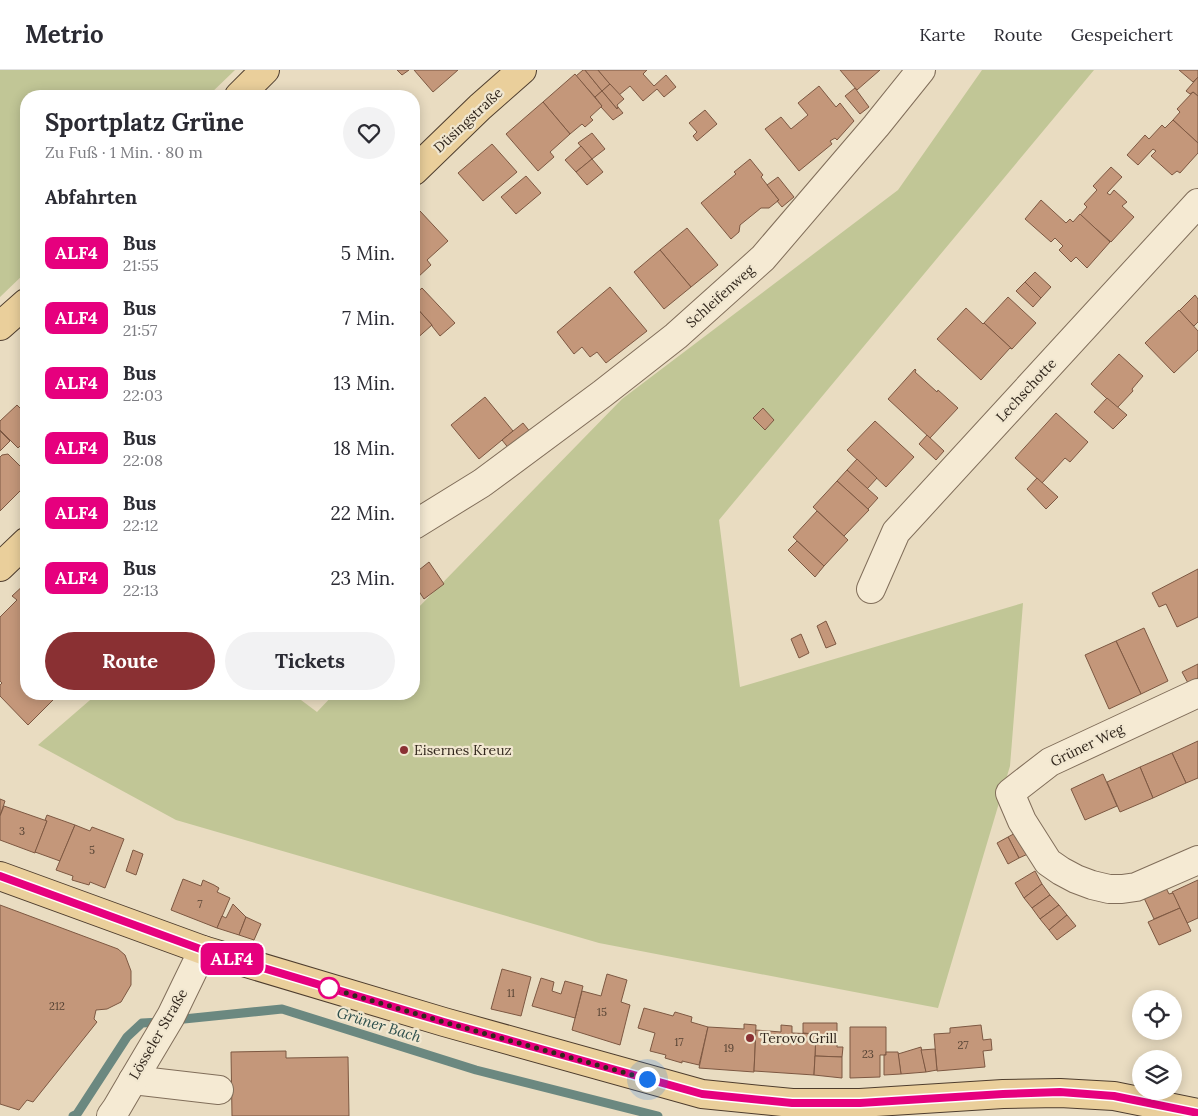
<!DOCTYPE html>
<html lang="de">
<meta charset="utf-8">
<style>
:root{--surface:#fff;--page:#f2f2f3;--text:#2b2b33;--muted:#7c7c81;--line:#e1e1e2;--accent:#8a3033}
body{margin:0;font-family:Lora,serif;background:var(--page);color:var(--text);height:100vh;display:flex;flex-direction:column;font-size:19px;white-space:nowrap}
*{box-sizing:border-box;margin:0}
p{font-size:16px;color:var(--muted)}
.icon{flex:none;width:28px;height:28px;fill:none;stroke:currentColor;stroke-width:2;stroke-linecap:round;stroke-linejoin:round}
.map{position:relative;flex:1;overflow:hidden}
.side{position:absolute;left:20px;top:20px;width:400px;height:610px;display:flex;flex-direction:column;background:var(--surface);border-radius:20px;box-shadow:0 2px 12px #0003}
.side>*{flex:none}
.badge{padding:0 10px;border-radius:8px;font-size:18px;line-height:32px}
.tools{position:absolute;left:1132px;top:920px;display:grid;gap:10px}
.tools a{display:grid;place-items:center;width:50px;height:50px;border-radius:50%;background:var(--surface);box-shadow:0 2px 12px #0003;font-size:25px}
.you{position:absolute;width:25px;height:25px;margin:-12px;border:4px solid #fff;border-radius:50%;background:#1a73e8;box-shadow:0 0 0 8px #1a73e833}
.map>.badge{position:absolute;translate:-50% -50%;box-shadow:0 0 0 2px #fff}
h2{padding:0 25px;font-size:19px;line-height:45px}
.round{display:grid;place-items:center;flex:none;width:52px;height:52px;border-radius:26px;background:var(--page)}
.headline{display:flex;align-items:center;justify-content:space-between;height:85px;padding:0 25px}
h1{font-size:24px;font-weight:800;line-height:38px}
.primary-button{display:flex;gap:10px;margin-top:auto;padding:10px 25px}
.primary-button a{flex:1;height:58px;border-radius:30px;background:var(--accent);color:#fff;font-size:20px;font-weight:800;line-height:58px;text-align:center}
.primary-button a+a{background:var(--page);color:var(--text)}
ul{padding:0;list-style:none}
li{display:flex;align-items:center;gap:15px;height:65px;padding:0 25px}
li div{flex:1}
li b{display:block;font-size:19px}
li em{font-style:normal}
li .badge{min-width:55px;font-weight:700;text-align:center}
header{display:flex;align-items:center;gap:30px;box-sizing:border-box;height:70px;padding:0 25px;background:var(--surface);border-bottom:1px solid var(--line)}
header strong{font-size:24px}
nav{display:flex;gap:28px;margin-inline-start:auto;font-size:18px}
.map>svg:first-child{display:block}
.green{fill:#c1c696}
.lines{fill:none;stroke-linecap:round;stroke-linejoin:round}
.stream{stroke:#6b8880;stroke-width:9}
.building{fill:#c4977a;stroke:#7d5842}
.minor-casing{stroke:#816e5a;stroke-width:30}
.major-casing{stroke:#4e3d2e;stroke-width:30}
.minor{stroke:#f5ead3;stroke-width:28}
.major{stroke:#eacf9b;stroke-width:28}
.line-casing{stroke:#fff;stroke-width:11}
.line{stroke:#e6007e;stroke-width:8}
.walk{stroke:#32271d;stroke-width:5;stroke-dasharray:0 9}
.poi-dot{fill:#8a3033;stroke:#f1e7d0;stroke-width:2}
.stop-dot{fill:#fff;stroke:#e6007e;stroke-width:2.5}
.labels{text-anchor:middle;stroke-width:4.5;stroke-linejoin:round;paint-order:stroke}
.number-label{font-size:11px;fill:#564334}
.street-label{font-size:14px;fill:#32271d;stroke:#f1e7d0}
.poi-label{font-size:14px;fill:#32271d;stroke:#f1e7d0;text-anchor:start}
.water-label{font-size:15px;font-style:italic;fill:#2e504d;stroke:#f1e7d0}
</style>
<header>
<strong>Metrio</strong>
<nav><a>Karte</a><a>Route</a><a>Gespeichert</a></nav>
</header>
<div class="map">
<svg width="1198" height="1046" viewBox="0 0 1198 1046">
<rect width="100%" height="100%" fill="#e9dcc1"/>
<g class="green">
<path d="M0 0H235L208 26H26V202L0 227Z"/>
<path d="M982 0H1094L719 450 740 617 1023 533 1010 696 938 938 599 873 176 750 38 675 97 624H293L317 642 334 624H414V542L622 329 898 120Z"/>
</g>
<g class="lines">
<g class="stream">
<path d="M174 950 282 939 476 1000 658 1046"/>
<path d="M73 1046 77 1044 127 967 142 953 161 952"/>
</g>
</g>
<g class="building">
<path d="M397 0H409L402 5Z"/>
<path d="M414 0H458L433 22Z"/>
<path d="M583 0H585L602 21 595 27 576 6Z"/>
<path d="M585 0H598L610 14 602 21Z"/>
<path d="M598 0H647L643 4 654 16 666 5 676 17 664 27 657 19 643 31 630 16 619 25Z"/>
<path d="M840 0H880L857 20Z"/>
<path d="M1179 0H1198V7L1193 12Z"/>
<path d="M575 4 602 36 590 47 593 50 585 57 582 54 570 64 543 32Z"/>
<path d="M1198 7V26L1193 22 1190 24 1186 21Z"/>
<path d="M610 14 624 29 617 35 618 37 617 39 602 21Z"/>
<path d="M819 16 836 37 840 33 854 51 837 70 835 68 830 71 832 74 799 101 765 59 781 47 791 59 808 45 798 33Z"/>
<path d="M855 18 869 37 860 44 845 26Z"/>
<path d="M602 21 617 39 618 37 623 43 613 50 601 37 602 36 595 27Z"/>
<path d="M1193 22 1198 26V73L1173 50 1180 42 1177 39Z"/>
<path d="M543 32 570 64 550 82 554 87 538 101 506 64Z"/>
<path d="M705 40 717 54 697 71 693 66 697 62 689 53Z"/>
<path d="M1173 50 1198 73V83L1180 103 1177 101 1172 105 1151 86 1156 81 1153 79 1138 95 1127 85 1145 65 1149 69 1162 55 1165 58Z"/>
<path d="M592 63 605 79 592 89 578 73Z"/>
<path d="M492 74 517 102 483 131 458 103Z"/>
<path d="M581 76 592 89 576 102 565 90Z"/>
<path d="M592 89 603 102 587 115 576 102Z"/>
<path d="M750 89 763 105 761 107 779 130 769 138H761L740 155 739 162 731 169 701 133 736 104 734 102Z"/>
<path d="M1111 97 1122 107 1107 123 1110 125 1114 120 1127 132 1122 136 1134 147 1111 172 1080 145 1087 137 1084 134 1097 120 1093 116Z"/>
<path d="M526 106 541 123 516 144 501 127Z"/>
<path d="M778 107 794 127 782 137 777 131 779 130 767 115Z"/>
<path d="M1041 130 1066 153 1070 149 1073 152 1080 144 1110 172 1087 198 1076 187 1071 192 1059 180 1063 176 1055 168 1051 172 1025 149Z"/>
<path d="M420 141 448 171 427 190 431 195 417 208 414 205V147Z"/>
<path d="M687 158 718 195 691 217 660 180Z"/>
<path d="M660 180 691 217 664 239 634 202Z"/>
<path d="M1035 202 1051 217 1041 228 1025 212Z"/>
<path d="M1025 212 1041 228 1033 237 1016 221Z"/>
<path d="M610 217 647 261 606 293 597 282 590 287 582 277 574 284 557 262Z"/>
<path d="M422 218 455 253 440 266 432 256V255L414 235V225Z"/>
<path d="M1195 225 1198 229V252L1194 256 1179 241Z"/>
<path d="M1008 227 1036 253 1012 279 984 253Z"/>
<path d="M414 235 432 255 414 271Z"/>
<path d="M966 238 983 254 984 253 1012 279 1010 278 981 310 937 269Z"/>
<path d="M1179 240 1198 261V280L1174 303 1145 273Z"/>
<path d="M1119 284 1143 306 1132 319 1133 321 1117 338 1091 314Z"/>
<path d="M915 299 916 300 915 302 937 322 938 320 958 338 930 368 888 329Z"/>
<path d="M485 327 513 361 479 389 451 355Z"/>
<path d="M1107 328 1127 345 1113 359 1094 342Z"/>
<path d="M17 335 26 344V370L18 378 0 360V351Z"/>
<path d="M763 338 774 350 765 360 753 348Z"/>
<path d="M1056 343 1088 372 1070 392 1065 388 1042 413 1015 388Z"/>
<path d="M875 351 914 387 886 417 847 380Z"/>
<path d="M523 353 531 363 510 380 502 370Z"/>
<path d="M0 361 10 371 0 381Z"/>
<path d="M927 365 944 381 936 390 919 374Z"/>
<path d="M8 384 26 402V415L0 441V387L2 385Z"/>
<path d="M857 389 877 408 867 419 847 400Z"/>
<path d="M847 400 878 428 868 439 837 411Z"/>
<path d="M1037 408 1058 427 1046 439 1027 419Z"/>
<path d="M837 411 869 440 844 466 813 437Z"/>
<path d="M817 441 848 470 824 496 793 467Z"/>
<path d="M797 471 824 496 815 507 788 480Z"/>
<path d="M429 492 444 514 424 529 414 514V504Z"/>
<path d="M1198 499V547L1177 557 1166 534 1159 537 1152 523Z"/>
<path d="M26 513V624H49L54 629 28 655 0 626V615L2 613 0 611V547L17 530 12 526Z"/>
<path d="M826 551 836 574 826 578 817 556Z"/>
<path d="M1144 558 1168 611 1141 624 1116 571Z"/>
<path d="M801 564 809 583 799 588 791 569Z"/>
<path d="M1116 571 1141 624 1109 639 1085 585Z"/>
<path d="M1198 594V608L1188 613 1182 602Z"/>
<path d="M1198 671V708L1186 713 1172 683Z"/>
<path d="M1172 683 1186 713 1153 728 1140 697Z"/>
<path d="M1140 697 1153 728 1120 742 1107 712Z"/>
<path d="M1103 704 1117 736 1085 750 1071 719Z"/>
<path d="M0 729 5 731 0 746Z"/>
<path d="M4 736 47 751 35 783 0 770V746Z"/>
<path d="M47 745 75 755 60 791 35 782 47 751 45 750Z"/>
<path d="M75 755 90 761 92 757 124 769 105 818 90 812 89 815 72 810 73 806 56 800Z"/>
<path d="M1019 761 1030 783 1019 788 1008 767Z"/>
<path d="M1008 767 1019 788 1008 794 997 773Z"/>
<path d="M133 780 143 784 136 805 126 801Z"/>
<path d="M1035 801 1042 814 1024 828 1015 813Z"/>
<path d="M183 809 201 816 203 810 214 815 219 818 217 822 230 828 217 858 171 840Z"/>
<path d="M1198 810V848L1187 853 1172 822Z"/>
<path d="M1042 814 1050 825 1032 838 1024 828Z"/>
<path d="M1166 818 1169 824 1173 823 1180 838 1154 849 1144 828Z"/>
<path d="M1050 825 1059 835 1040 849 1032 838Z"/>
<path d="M233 834 246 847 239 865 217 858 222 846 226 848Z"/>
<path d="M0 835 118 879 125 885 131 901V915L121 932 107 939 96 940 94 949 97 952 33 1032 27 1030 19 1040 0 1034Z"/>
<path d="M1059 835 1067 845 1049 860 1040 849Z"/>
<path d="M1180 838 1191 861 1159 875 1148 852Z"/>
<path d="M1067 845 1076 856 1057 870 1049 860Z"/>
<path d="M246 847 261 854 254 870 239 865Z"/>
<path d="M502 899 531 907 521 946 491 939Z"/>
<path d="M607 904 627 910 621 932 630 935 620 975 572 960 582 921 601 926Z"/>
<path d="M541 908 554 912 552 921 561 924 565 911 583 916 575 948 532 936Z"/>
<path d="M644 938 673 946 675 942 692 947 691 952 708 957 699 995 682 991V993L665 988 666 985 650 981 655 963 638 958Z"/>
<path d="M803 953H837V977H843L842 987 815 986 816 964 803 963Z"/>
<path d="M744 954 756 955 754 1002 699 998 708 957 744 959Z"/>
<path d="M781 955 792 956V963L816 964 814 1005 754 1001 756 960 781 962Z"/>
<path d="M981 955 983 970 991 969 992 980 983 981 985 997 937 1001 934 964 950 963V958Z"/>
<path d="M850 957H886V985H880V1007L850 1008Z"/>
<path d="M921 977 926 1002 901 1004 898 984Z"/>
<path d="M935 979 937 1000 926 1002 921 980Z"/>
<path d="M286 981V988L348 987 349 1046H232L231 982Z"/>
<path d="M886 982H898L901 1004 884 1005V985H886Z"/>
<path d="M815 986 842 987V1008L814 1005Z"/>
</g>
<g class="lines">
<defs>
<g id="minor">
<path d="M414 455 482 413 602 324 676 266 763 188 876 56 921 0"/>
<path d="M871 519 896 462 1198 133"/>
<path d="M1198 623 1050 692 1010 723 1022 751 1048 792 1061 801 1076 809 1092 815 1109 819H1122L1136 817 1198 790"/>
<path d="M133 1010 219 1020"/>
<path d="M111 1046 116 1039 133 1010 171 946 203 880"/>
</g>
<g id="major">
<path d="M239 26 265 0"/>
<path d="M414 101 480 37 522 0"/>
<path d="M0 256 26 233"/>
<path d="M0 497 26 472"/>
<path d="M0 806 203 880 444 952 702 1024 792 1033H860L1003 1024 1060 1023 1114 1026 1198 1043"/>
</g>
</defs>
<use href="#minor" class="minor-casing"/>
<use href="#major" class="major-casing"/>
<use href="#minor" class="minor"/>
<use href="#major" class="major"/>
</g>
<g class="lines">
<defs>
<path id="line" d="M0 806 203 880 444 952 702 1024 792 1033H860L1003 1024 1060 1022 1114 1026 1198 1043"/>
</defs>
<use href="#line" class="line-casing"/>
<use href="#line" class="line"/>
<path class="walk" d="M329 918 444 952 647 1009"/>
</g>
<g class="poi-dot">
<circle cx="404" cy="680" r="5"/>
<circle cx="750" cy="968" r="5"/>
</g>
<circle class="stop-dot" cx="329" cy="918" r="10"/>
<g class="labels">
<g class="number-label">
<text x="22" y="765">3</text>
<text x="92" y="784">5</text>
<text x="200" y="838">7</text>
<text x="511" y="927">11</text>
<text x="57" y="940">212</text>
<text x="602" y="946">15</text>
<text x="679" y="976">17</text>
<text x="963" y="979">27</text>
<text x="729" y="982">19</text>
<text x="868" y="988">23</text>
</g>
<g class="street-label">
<text transform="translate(468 50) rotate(-43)" y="5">Düsingstraße</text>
<text transform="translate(720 226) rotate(-42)" y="5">Schleifenweg</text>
<text transform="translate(1026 320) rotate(-47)" y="5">Lechschotte</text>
<text transform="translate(1087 675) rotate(-26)" y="5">Grüner Weg</text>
<text transform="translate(158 964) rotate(-60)" y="5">Lösseler Straße</text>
</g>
<g class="poi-label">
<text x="414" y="685">Eisernes Kreuz</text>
<text x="760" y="973">Terovo Grill</text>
</g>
<g class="water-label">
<text transform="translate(379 955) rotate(17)" y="5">Grüner Bach</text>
</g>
</g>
</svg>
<div class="tools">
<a><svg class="icon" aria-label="locate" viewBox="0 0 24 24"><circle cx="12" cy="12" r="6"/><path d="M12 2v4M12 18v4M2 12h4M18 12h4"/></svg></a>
<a><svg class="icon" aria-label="layers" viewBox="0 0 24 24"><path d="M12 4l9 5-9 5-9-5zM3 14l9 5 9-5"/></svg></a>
</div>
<div class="you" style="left:647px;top:1009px"></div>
<b class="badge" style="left:232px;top:889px;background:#e6007e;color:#fff">ALF4</b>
<section class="side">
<div class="headline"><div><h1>Sportplatz Grüne</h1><p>Zu Fuß · 1 Min. · 80 m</p></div><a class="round"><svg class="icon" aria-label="heart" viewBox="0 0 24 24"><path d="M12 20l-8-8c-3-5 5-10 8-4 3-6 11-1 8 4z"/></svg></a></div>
<h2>Abfahrten</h2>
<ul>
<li><span class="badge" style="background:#e6007e;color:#fff">ALF4</span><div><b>Bus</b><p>21:55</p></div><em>5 Min.</em></li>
<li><span class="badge" style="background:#e6007e;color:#fff">ALF4</span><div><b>Bus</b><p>21:57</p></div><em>7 Min.</em></li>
<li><span class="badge" style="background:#e6007e;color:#fff">ALF4</span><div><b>Bus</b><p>22:03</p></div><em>13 Min.</em></li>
<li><span class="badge" style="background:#e6007e;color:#fff">ALF4</span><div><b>Bus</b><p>22:08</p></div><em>18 Min.</em></li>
<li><span class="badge" style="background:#e6007e;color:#fff">ALF4</span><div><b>Bus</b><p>22:12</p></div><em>22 Min.</em></li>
<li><span class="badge" style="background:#e6007e;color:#fff">ALF4</span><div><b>Bus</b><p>22:13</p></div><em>23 Min.</em></li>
</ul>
<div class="primary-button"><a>Route</a><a>Tickets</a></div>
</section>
</div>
